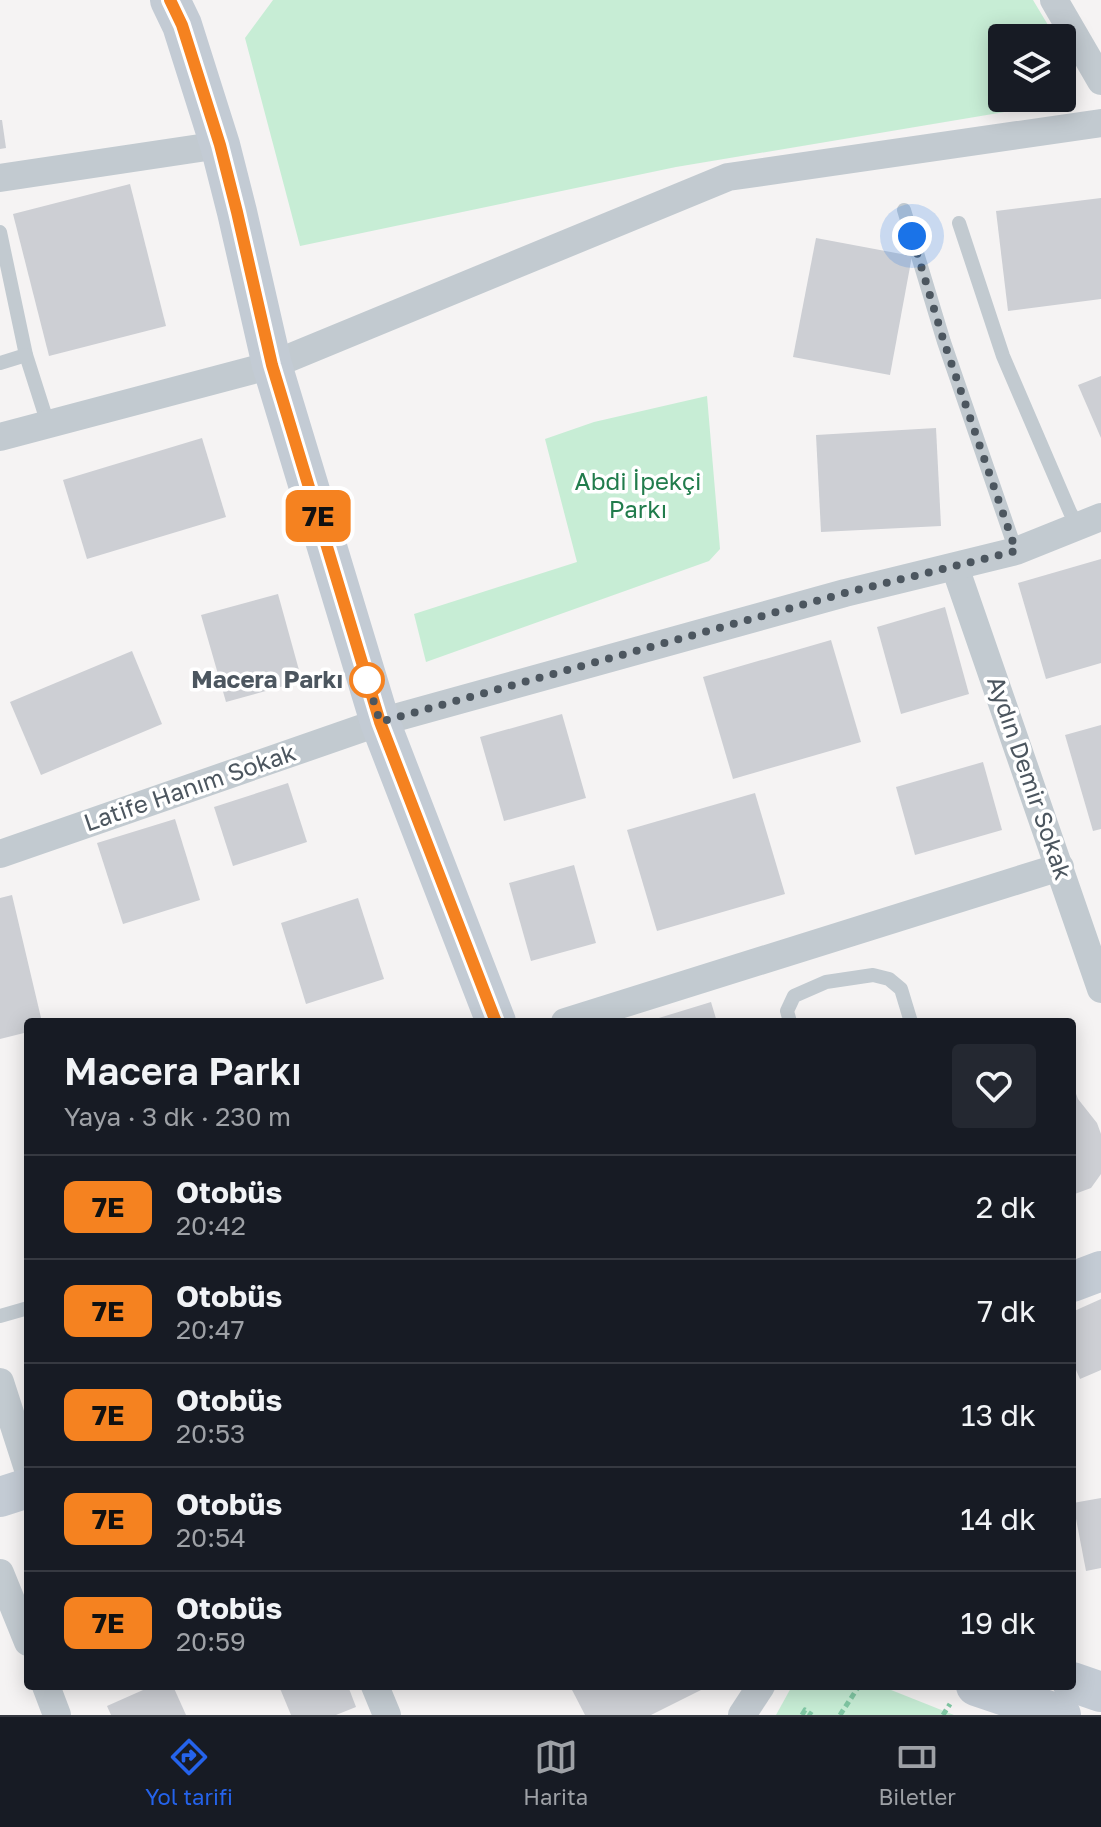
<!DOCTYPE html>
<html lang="tr">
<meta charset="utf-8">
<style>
:root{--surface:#171b24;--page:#242831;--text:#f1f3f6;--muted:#9ea1a6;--line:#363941;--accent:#2563eb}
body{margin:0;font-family:"Golos Text",sans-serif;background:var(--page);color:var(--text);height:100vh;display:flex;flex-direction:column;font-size:30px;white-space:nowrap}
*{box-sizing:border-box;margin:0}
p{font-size:26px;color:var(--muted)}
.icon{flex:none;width:44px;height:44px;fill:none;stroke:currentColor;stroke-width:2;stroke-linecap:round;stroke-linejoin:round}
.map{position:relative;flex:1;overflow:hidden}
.drawer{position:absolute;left:24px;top:1018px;width:1052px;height:672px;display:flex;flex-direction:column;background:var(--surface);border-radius:8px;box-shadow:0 4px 20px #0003}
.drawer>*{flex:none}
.badge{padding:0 16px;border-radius:12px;font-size:28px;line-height:52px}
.controls{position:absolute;left:988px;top:24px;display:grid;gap:16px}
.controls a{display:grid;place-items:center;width:88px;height:88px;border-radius:8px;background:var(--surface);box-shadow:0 4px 20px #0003;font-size:40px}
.you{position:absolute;width:40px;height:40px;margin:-20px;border:6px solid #fff;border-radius:50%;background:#1a73e8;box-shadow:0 0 0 12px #1a73e833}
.map>.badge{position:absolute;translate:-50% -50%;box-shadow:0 0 0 4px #fff}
.round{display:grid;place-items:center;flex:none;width:84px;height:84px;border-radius:8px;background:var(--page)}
.headline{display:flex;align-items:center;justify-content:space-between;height:136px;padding:0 40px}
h1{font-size:38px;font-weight:600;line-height:60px}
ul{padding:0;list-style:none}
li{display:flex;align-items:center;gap:24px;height:104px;padding:0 40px;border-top:2px solid var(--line)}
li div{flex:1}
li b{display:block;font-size:30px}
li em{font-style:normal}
li .badge{min-width:88px;font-weight:700;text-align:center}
.dock{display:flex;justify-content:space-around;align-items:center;height:112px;border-top:2px solid var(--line);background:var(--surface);font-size:22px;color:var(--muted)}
.dock a{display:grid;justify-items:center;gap:4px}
.dock .current{color:var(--accent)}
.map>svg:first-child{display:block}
.green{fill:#c7edd5}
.building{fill:#cdcfd4}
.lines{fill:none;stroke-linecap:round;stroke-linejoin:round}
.path{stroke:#81c8a4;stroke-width:5;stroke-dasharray:6 4;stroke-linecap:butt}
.lane{stroke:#c2cad0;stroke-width:14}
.street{stroke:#c2cad0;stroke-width:28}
.secondary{stroke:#c3cbd4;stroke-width:40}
.line-casing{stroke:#fff;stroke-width:18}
.line{stroke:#f58220;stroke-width:12}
.walk{stroke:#4c565f;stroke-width:8;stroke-dasharray:0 14.4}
.stop-dot{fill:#fff;stroke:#f58220;stroke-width:4}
.labels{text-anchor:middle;stroke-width:7;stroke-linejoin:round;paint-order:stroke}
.park-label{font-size:24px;fill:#217c4c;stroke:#fff}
.stop-label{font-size:24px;font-weight:bold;fill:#4c565f;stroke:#fff;text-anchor:end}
.street-label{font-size:24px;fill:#4c565f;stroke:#fff}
</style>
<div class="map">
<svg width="1101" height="1715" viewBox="0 0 1101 1715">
<rect width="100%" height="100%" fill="#f5f3f3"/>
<g class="green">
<path d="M273 0H1033L1051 30 1053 38H1002V98H1056L1053 104 676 167 300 246 245 38Z"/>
<path d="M707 396 720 549 709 561 426 662 414 614 577 562 545 439 594 422Z"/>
<path d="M792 1686H881L954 1715H776Z"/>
</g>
<g class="building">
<path d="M0 120H2L6 148 0 149Z"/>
<path d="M130 184 166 326 49 356 13 214Z"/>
<path d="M1101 198V299L1008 311 996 211Z"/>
<path d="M816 238 912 256 890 375 793 357Z"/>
<path d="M1101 376V438L1078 385Z"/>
<path d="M936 428 941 526 821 532 816 435Z"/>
<path d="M202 438 226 517 87 559 63 480Z"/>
<path d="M1101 559V663L1046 679 1018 583Z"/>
<path d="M278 594 302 681 226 702 201 615Z"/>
<path d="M945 607 969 694 901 714 877 627Z"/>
<path d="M831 640 861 742 733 779 703 677Z"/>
<path d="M132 651 162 724 41 775 10 702Z"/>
<path d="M562 714 586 798 504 821 480 737Z"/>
<path d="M1101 725V829L1093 831 1065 735Z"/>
<path d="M983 762 1002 830 915 855 896 787Z"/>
<path d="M288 783 307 842 233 866 214 807Z"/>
<path d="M755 793 785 894 657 931 627 830Z"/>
<path d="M175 819 200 900 123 924 97 843Z"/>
<path d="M574 865 596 943 531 961 509 883Z"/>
<path d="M12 895 42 1022H28V1032L0 1039V898Z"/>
<path d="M358 898 384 979 306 1004 281 923Z"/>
<path d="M711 1002 717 1022H649V1021Z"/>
<path d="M1072 1083 1078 1099 1097 1123 1101 1134V1174L1091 1188 1072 1195Z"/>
<path d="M1101 1299V1370L1080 1379 1072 1361V1312Z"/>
<path d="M1101 1498V1568L1086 1571 1073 1503Z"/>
<path d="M152 1686H173L186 1715H111L107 1706Z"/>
<path d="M279 1686H348L356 1707 336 1715H291Z"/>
<path d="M570 1686H704L705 1688 651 1715H585Z"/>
</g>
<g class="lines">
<g class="path">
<path d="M802 1715 805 1710 812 1715"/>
<path d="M840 1715 859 1686"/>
<path d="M943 1715 950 1704"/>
</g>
<g class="lane">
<path d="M904 210 944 342 1016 551"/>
<path d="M959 223 1003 356 1070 512 1078 526"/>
<path d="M0 232 26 355 48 424"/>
<path d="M0 363 26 355"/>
<path d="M790 1022 787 1011 794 996 826 982 873 975 889 979 901 989 911 1022"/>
<path d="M0 1316 28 1308"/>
</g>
<g class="street">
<path d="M1054 0 1101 81"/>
<path d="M0 178 220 145"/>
<path d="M0 437 272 365 728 177 1101 123"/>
<path d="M955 567 1101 989"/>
<path d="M0 854 380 722 845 593 1016 551 1101 517"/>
<path d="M565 1022 1060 867"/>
<path d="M0 1382 28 1469"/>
<path d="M0 1573 28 1642"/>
<path d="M46 1686 57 1715"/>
<path d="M375 1686 387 1715"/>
<path d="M742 1715 761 1686"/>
</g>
<g class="secondary">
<path d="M170 0 182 25 220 145 237 212 272 365 380 722 496 1022"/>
<path d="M1072 1282 1101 1271"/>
<path d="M0 1497 28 1488"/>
<path d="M1072 1682 1101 1692"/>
<path d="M976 1686 1061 1715"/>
</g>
</g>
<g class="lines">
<defs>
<path id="line" d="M170 0 182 25 220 145 237 212 272 365 380 722 496 1022"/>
</defs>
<use href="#line" class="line-casing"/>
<use href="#line" class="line"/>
<path class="walk" d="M367 680 364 670 380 722 845 593 1016 551 944 342 912 236"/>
</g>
<circle class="stop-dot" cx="367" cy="680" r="16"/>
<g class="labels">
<g class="park-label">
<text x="638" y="490">Abdi İpekçi<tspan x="638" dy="28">Parkı</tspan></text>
</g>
<g class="stop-label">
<text x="343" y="688">Macera Parkı</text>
</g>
<g class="street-label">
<text transform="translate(1029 778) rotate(71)" y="8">Aydın Demir Sokak</text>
<text transform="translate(190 788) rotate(-19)" y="8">Latife Hanım Sokak</text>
</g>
</g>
</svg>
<div class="controls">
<a><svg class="icon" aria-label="layers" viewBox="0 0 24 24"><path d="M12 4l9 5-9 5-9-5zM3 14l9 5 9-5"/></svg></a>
</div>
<div class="you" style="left:912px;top:236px"></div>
<b class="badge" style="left:318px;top:516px;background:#f58220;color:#111">7E</b>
<section class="drawer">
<div class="headline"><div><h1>Macera Parkı</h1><p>Yaya · 3 dk · 230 m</p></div><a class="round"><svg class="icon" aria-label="heart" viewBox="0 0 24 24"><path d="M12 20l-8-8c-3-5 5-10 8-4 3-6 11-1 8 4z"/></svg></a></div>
<ul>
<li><span class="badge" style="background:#f58220;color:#111">7E</span><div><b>Otobüs</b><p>20:42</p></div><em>2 dk</em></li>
<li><span class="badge" style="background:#f58220;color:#111">7E</span><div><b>Otobüs</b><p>20:47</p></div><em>7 dk</em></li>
<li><span class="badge" style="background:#f58220;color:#111">7E</span><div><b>Otobüs</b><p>20:53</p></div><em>13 dk</em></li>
<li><span class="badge" style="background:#f58220;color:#111">7E</span><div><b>Otobüs</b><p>20:54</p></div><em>14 dk</em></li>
<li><span class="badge" style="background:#f58220;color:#111">7E</span><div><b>Otobüs</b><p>20:59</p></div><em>19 dk</em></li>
</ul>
</section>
</div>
<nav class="dock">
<a class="current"><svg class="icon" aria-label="directions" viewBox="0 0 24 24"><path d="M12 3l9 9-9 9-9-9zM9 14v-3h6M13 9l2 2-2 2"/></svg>Yol tarifi</a>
<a><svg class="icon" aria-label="map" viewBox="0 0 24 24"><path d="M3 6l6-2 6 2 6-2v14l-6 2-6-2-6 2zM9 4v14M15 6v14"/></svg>Harita</a>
<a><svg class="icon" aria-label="tickets" viewBox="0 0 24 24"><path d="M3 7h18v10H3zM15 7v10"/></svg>Biletler</a>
</nav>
